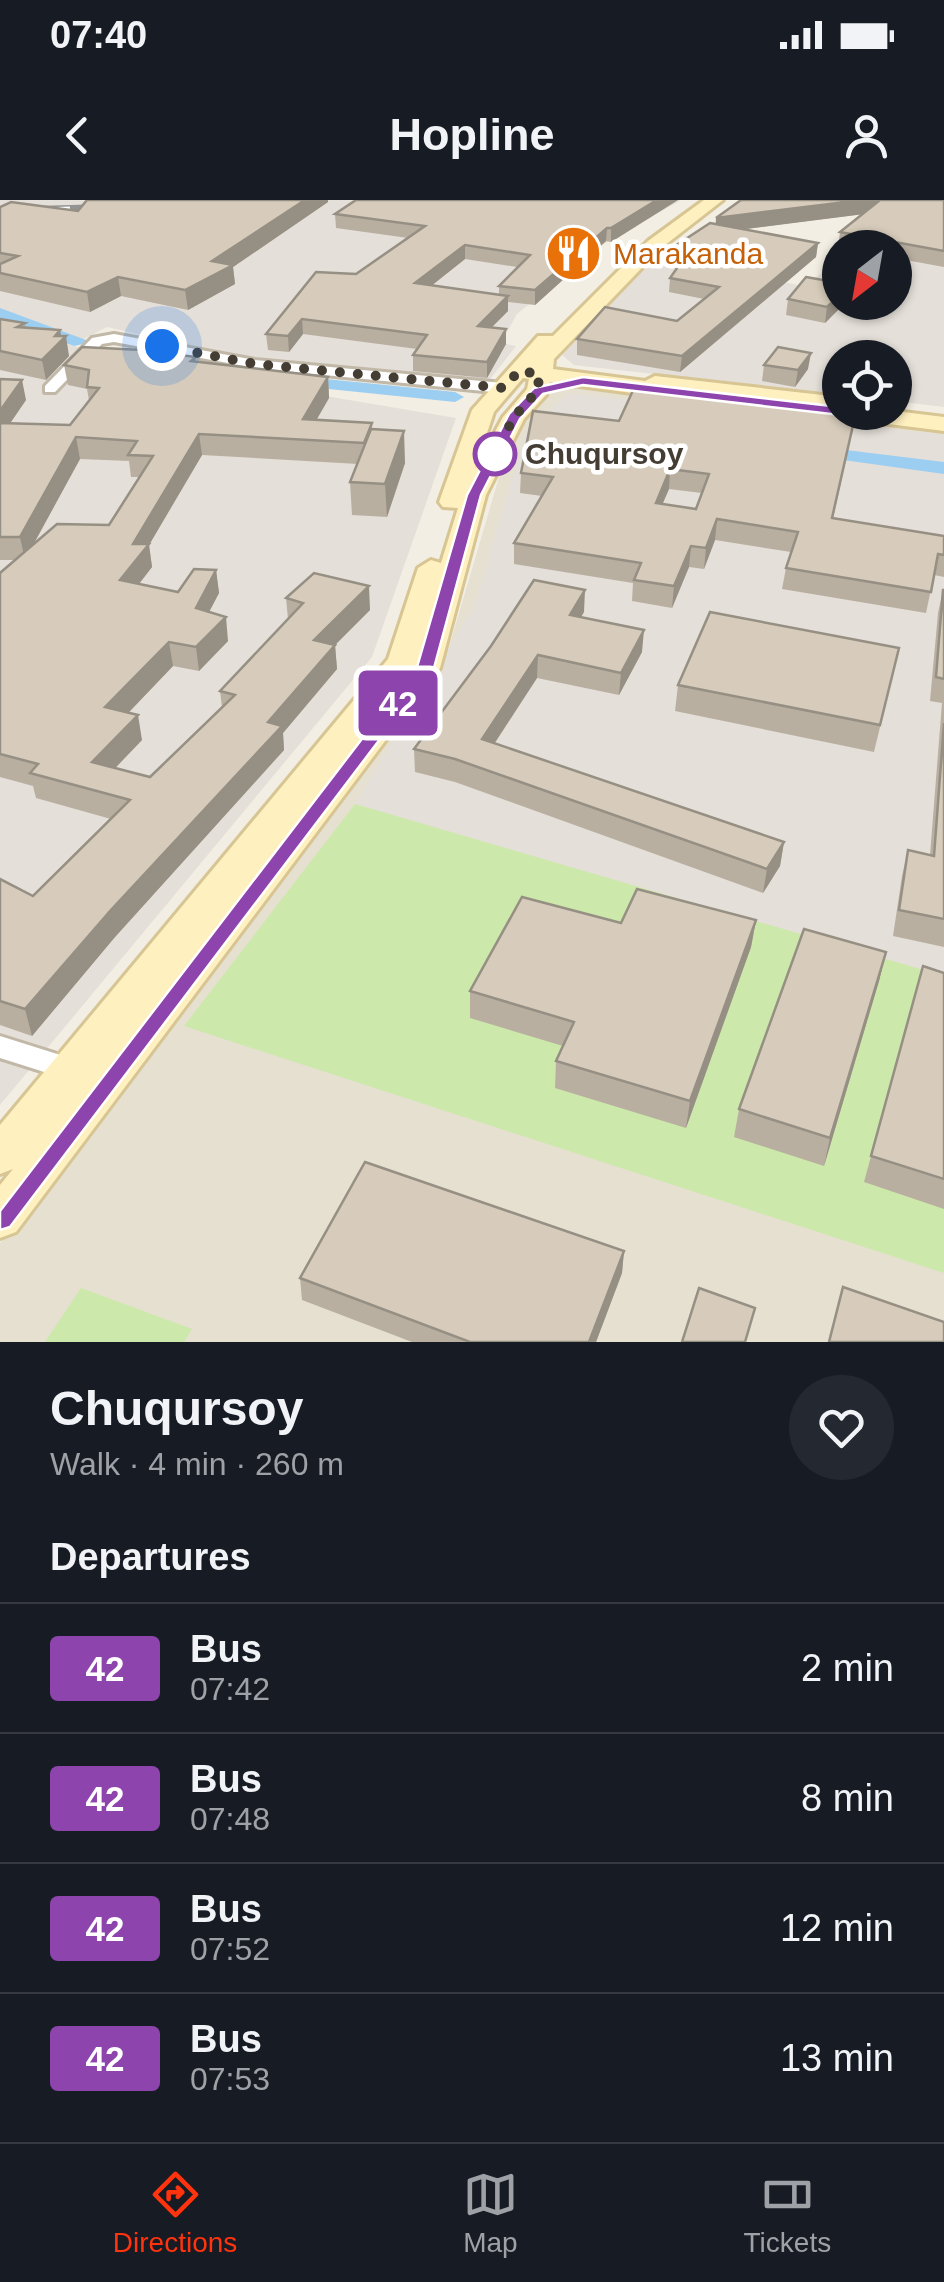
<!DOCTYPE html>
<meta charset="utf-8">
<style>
:root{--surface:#171b24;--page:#242831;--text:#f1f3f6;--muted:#9ea1a6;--line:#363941;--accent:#ff330d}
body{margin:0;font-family:Helvetica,sans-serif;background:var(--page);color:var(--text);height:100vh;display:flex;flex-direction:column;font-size:38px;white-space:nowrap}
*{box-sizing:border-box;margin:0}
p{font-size:32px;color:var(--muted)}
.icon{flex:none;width:55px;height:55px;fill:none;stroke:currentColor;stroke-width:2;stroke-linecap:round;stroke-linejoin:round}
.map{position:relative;height:1142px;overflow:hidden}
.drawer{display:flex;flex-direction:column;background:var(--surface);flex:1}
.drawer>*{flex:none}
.badge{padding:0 20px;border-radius:8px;font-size:35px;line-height:65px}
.needle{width:65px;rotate:211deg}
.fabs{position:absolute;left:822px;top:30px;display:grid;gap:20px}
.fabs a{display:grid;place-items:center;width:90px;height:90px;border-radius:50%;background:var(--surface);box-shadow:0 2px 8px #0004;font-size:50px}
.you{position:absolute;width:50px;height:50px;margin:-25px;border:8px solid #fff;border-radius:50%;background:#1a73e8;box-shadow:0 0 0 15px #1a73e833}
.map>.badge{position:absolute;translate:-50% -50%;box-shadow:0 0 0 5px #fff}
h2{padding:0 50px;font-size:38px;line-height:90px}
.round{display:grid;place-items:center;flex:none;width:105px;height:105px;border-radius:52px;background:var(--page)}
.overview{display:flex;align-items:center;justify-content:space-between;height:170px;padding:0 50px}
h1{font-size:48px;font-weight:700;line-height:75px}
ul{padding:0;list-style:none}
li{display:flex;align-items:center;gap:30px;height:130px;padding:0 50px;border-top:2px solid var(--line)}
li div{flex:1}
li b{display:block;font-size:38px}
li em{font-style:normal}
li .badge{min-width:110px;font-weight:700;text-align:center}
.status{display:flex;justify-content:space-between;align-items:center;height:70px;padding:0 50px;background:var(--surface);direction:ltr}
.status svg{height:28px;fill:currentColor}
header{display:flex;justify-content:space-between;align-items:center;height:130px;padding:0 50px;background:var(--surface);font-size:45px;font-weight:700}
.tabs{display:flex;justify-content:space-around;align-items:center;height:140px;border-top:2px solid var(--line);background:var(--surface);font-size:28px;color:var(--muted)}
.tabs a{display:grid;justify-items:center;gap:5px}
.tabs .selected{color:var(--accent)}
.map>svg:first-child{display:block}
.residential{fill:#e6e0d1}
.industrial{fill:#e4dfd8}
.green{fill:#cce8aa}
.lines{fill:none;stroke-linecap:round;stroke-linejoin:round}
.canal{fill:#9ccef2;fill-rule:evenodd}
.minor-casing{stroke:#c1b8a8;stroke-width:6}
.secondary-casing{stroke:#d7c593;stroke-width:6}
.minor{fill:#fff;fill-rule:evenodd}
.secondary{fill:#fff0c0;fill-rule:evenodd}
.rail-casing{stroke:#939393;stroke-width:8}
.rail{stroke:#fff;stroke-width:5;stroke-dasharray:14;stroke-linecap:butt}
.wall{fill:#b9afa1;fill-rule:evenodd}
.shaded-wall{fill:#968f83}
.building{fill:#d7ccbb;stroke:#968f83;stroke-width:2.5;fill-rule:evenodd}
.line{fill:#8e44ad;stroke:#fff;stroke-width:2.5}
.walk{stroke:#443d33;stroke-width:10;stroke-dasharray:0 18}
.stop-dot{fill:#fff;stroke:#8e44ad;stroke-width:5}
.labels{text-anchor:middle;stroke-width:9;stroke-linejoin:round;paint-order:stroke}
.far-food-label{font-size:30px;fill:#c56008;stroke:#fff;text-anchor:start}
.far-stop-label{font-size:30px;font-weight:bold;fill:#443d33;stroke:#fff;text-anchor:start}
</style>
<div class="status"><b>07:40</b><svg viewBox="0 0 49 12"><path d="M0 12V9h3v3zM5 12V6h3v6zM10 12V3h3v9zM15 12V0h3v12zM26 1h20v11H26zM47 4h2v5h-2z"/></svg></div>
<header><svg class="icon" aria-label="back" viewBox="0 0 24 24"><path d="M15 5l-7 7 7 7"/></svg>Hopline<svg class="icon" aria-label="person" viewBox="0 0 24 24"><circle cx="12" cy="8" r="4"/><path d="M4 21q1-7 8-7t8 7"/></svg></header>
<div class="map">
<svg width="944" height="1142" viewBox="0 0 944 1142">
<rect width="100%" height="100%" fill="#f2eee3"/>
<path class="residential" d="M574 187 624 188 944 225V1142H0V1043L444 464 512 233 552 192Z"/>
<g class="industrial">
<path d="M0 0H681L602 45 517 114 501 143 516 146 487 183 265 163 107 127 72 145 0 126Z"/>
<path d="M875 0H944V207L895 201V158H840V195L574 165 562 155 656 57 803 86 840 61V102H895V48L882 24 855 19Z"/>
<path d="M0 128 177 171 456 218 372 457 0 905Z"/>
<path d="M569 193 944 235V776L355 604 474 406 527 228Z"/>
</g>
<g class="green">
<path d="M355 604 944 776V1073L184 826Z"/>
<path d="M81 1088 192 1129 184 1142H45Z"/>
</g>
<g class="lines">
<g class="canal">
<path d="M0 108 86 140 88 143 74 146 0 118Z"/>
<path d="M296 176 455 192 464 197 455 202 290 185V177Z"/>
<path d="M813 246 944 262V274L807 255 804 251Z"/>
</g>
<defs>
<g id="minor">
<path d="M114 134 255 160 503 183 511 188 503 193 255 168 114 142 102 144 55 192H45V186L92 138Z"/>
<path d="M0 836 89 864 93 872 89 880 79 883 0 858Z"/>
</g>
<path id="secondary" d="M704 0H723L660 49 554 159 553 169 645 181 655 176 840 197V212L895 211 944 217V231L849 219 841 217 839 211 687 193 677 199 550 182 546 195 524 219 486 295 440 468 16 1032 0 1038V985L13 969 0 974V925L388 459 418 368 431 360 441 363 458 308 443 307 439 302 472 210 538 136H553L648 41ZM523 178 529 179 527 189 503 217 475 269 494 212Z"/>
</defs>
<use href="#minor" class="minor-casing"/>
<use href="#secondary" class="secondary-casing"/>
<use href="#minor" class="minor"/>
<use href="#secondary" class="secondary"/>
<defs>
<path id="rail" d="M0 11 106 8"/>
</defs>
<use href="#rail" class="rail-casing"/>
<use href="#rail" class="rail"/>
</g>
<g class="wall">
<path d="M87 0H328V2L233 67 235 84 188 110 121 96 90 112 0 91V7L78 11Z"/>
<path d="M678 0 611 42 606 41 535 105 508 102V111L492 127 506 144 487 178 413 171V155L417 149 303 134 289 152 268 150 266 134 408 38 336 28 335 14ZM465 59 517 67 499 86V95L432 85Z"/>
<path d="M944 0V67L895 58V48L838 47 840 32 863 14 744 29 818 43 816 57 680 172 577 155V139L677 121 704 99 669 92 670 78 678 66 668 64 669 50 716 24V18Z"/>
<path d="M788 99 840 102H846L825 123 786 115Z"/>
<path d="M0 119 25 123 26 128 62 136 69 156 46 180 0 170Z"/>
<path d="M196 157V161L328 177 329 198 316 220 372 223V229L405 263 387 317 352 315 350 282 358 264 202 255 149 345 152 367 139 384 178 392 216 370 219 393 209 412 228 441 199 471 173 466 128 513 142 540 115 568 150 577 222 507 220 491 288 419 286 398 370 410 335 445 337 469 283 533 284 550 115 737 32 836 0 825V679L33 696 111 619 36 598 33 586 0 577V373L16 360H0V179L26 200 10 223 70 225 89 200 87 189 68 185 64 165ZM80 259 129 261 131 277H140L109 325 32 345Z"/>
<path d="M764 165 808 169 795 187 762 181Z"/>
<path d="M619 221 852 232 833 319 944 336V377L934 375 926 413 782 389 786 368 791 352 715 340 704 369 689 367 672 408 632 401 633 383 514 364V343L542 296 520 293 521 273ZM669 289 702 293 696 309 662 304Z"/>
<path d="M943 390H944V747L893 736 902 676 908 650 930 655 942 503 930 501 938 413Z"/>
<path d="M584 412 581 417 642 452 619 495 537 478 495 543 784 642 780 666 763 693 455 582 415 572 414 549Z"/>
<path d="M899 448 874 552 675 511 678 485Z"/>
<path d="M756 720 751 747 686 928 555 888 556 861 563 846 470 818V791L621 723Z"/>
<path d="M886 752 879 781 824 966 734 937 739 909Z"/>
<path d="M923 766 944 772V1009L864 982Z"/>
<path d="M624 1051 622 1073 596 1142H412L302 1100 300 1078Z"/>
</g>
<g class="shaded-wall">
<path d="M305 0H328V2L233 67 235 84 188 110 185 90 212 61Z"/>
<path d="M657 0H678L611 42V28Z"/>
<path d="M862 0H882L880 12 715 33 716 18Z"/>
<path d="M607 28 606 41 535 105V90Z"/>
<path d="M818 43 816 57 680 172 682 156Z"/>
<path d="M465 45V59L416 98 415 83Z"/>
<path d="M118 77 121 96 90 112 87 92Z"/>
<path d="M840 95V102H846L825 123 827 107Z"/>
<path d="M508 96V111L478 141V126Z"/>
<path d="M302 119 303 134 289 152 288 136Z"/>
<path d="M506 129V144L487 178V162Z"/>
<path d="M60 130 62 140 66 136 69 156 46 180 42 160 55 136Z"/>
<path d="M811 153 808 169 795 187 798 170Z"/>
<path d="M328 177 329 198 305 240 303 219Z"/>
<path d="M22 180 26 200 0 238V211Z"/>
<path d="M404 231 405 263 387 317 385 284Z"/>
<path d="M199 234 202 255 149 345 152 367 124 403 120 380 133 344Z"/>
<path d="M76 237 80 259 25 360 20 337Z"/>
<path d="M670 269 669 289 654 324 656 303Z"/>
<path d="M717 319 715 340 704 369 706 348Z"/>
<path d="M691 346 689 367 672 408 674 386Z"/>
<path d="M216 370 219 393 199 431 196 408Z"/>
<path d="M369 386 370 410 316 464 314 440Z"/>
<path d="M585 390 584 412 569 437 570 415Z"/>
<path d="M226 417 228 441 199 471 196 447Z"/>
<path d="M644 430 642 452 619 495 621 473Z"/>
<path d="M169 442 173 466 110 532 105 507Z"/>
<path d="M335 445 337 469 283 533 284 550 115 737 32 836 25 809 268 522Z"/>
<path d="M538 455 537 478 482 562V539Z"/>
<path d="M138 515 142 540 97 587 92 562Z"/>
<path d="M784 642 780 666 763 693 767 669Z"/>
<path d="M756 720 751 747 686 928 690 901Z"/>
<path d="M886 752 879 781 824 966 830 938Z"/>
<path d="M624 1051 622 1073 596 1142H589Z"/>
</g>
<g class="building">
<path d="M87 0H305L212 61 233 65 185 90 118 77 87 92 0 73V64L18 56 0 53V7L11 2 78 11Z"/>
<path d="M356 0H657L611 28H607L535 90 499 86 530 55 465 45 415 83 508 96 478 126 506 129 487 162 413 155 427 135 302 119 288 136 266 134 316 72 356 74 425 26 335 14Z"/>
<path d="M741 0H862L716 18Z"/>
<path d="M880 0H944V51L840 32Z"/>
<path d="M710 23 818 43 682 156 577 139 605 107 677 121 719 87 670 78 687 54 669 50Z"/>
<path d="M806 77 840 83V95L827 107 788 99Z"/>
<path d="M0 119 25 123 17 127 60 130 55 136H66L42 160 0 151Z"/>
<path d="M82 147 142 150 196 157 191 161 328 177 303 219 372 223 364 243 199 234 133 344H149L120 380 178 392 194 369 216 370 196 408 226 417 196 447 169 442 105 507 138 515 92 562 150 577 235 495 220 491 303 403 286 398 314 373 369 386 314 440 335 445 268 522 282 526 110 711 25 809 0 801V679L33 696 130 600 30 573 38 564 0 554V373L57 324 109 325 153 256 128 255 137 241 76 237 20 337H0V223L70 225 99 188 87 187 89 170 64 165Z"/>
<path d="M778 147 811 153 798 170 764 165Z"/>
<path d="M0 179 22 180 0 211Z"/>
<path d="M635 186 840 210V212H856L832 318 944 336V355L938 354 931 392 786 368 798 332 717 319 706 348 691 346 674 386 634 380 641 363 514 343 553 277 521 273 533 211 619 221ZM670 269 709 274 696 309 656 303Z"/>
<path d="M371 229 404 231 385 284 350 282Z"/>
<path d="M534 380 585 390 570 415 644 430 621 473 538 455 482 539 784 642 767 669 455 559 414 549 491 446Z"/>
<path d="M943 390H944V479L936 477Z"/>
<path d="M710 412 899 448 880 525 678 485Z"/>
<path d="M944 523V719L899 710 908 650 934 656Z"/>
<path d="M637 689 756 720 690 901 556 861 574 822 470 791 522 697 621 723Z"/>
<path d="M804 729 886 752 830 938 739 909Z"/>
<path d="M923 766 944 773V979L871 956Z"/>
<path d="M365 962 624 1051 589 1142H470L300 1078Z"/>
<path d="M843 1087 944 1122V1142H829Z"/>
<path d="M699 1088 755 1108 745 1142H682Z"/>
</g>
<path class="line" d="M583 177 840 207 847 211 840 215 583 185 543 194 520 219 481 295 434 468 10 1027 0 1030V1011L417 467 467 295 509 214 534 188Z"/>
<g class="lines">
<path class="walk" d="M162 146 255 164 503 188 519 171 539 174 538 190 514 217 495 254"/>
</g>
<defs>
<symbol id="restaurant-disc" viewBox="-11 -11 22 22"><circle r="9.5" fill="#e8710a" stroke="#fff"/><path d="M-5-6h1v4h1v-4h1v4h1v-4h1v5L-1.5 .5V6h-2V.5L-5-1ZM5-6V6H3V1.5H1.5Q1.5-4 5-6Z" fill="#fff"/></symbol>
</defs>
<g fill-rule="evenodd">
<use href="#restaurant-disc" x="542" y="22" width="63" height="63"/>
</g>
<circle class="stop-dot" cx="495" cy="254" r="20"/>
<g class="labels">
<g class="far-food-label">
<text x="613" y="64">Marakanda</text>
</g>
<g class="far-stop-label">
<text x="525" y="264">Chuqursoy</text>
</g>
</g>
</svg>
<div class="fabs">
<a><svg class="needle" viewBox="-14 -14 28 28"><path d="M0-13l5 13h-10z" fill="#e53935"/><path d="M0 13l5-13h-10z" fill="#9ea1a6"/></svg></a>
<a><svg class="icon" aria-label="locate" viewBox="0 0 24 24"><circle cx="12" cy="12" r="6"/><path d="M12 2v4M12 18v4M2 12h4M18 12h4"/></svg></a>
</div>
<div class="you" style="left:162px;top:146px"></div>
<b class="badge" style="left:398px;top:503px;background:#8e44ad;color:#fff">42</b>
</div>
<section class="drawer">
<div class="overview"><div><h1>Chuqursoy</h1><p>Walk · 4 min · 260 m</p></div><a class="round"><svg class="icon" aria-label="heart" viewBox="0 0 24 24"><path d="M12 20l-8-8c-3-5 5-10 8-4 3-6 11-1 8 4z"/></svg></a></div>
<h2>Departures</h2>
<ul>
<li><span class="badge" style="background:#8e44ad;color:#fff">42</span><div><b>Bus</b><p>07:42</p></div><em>2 min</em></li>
<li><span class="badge" style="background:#8e44ad;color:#fff">42</span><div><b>Bus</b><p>07:48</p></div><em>8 min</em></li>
<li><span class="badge" style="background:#8e44ad;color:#fff">42</span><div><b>Bus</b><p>07:52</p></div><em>12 min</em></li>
<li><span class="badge" style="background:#8e44ad;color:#fff">42</span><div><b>Bus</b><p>07:53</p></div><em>13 min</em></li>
</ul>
</section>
<nav class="tabs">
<a class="selected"><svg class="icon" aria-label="directions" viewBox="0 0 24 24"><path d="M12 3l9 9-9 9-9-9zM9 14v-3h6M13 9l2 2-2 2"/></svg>Directions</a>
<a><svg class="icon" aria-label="map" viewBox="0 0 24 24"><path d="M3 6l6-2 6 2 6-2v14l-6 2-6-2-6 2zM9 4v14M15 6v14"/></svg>Map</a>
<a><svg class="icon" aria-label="tickets" viewBox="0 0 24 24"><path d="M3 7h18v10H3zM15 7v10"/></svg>Tickets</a>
</nav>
